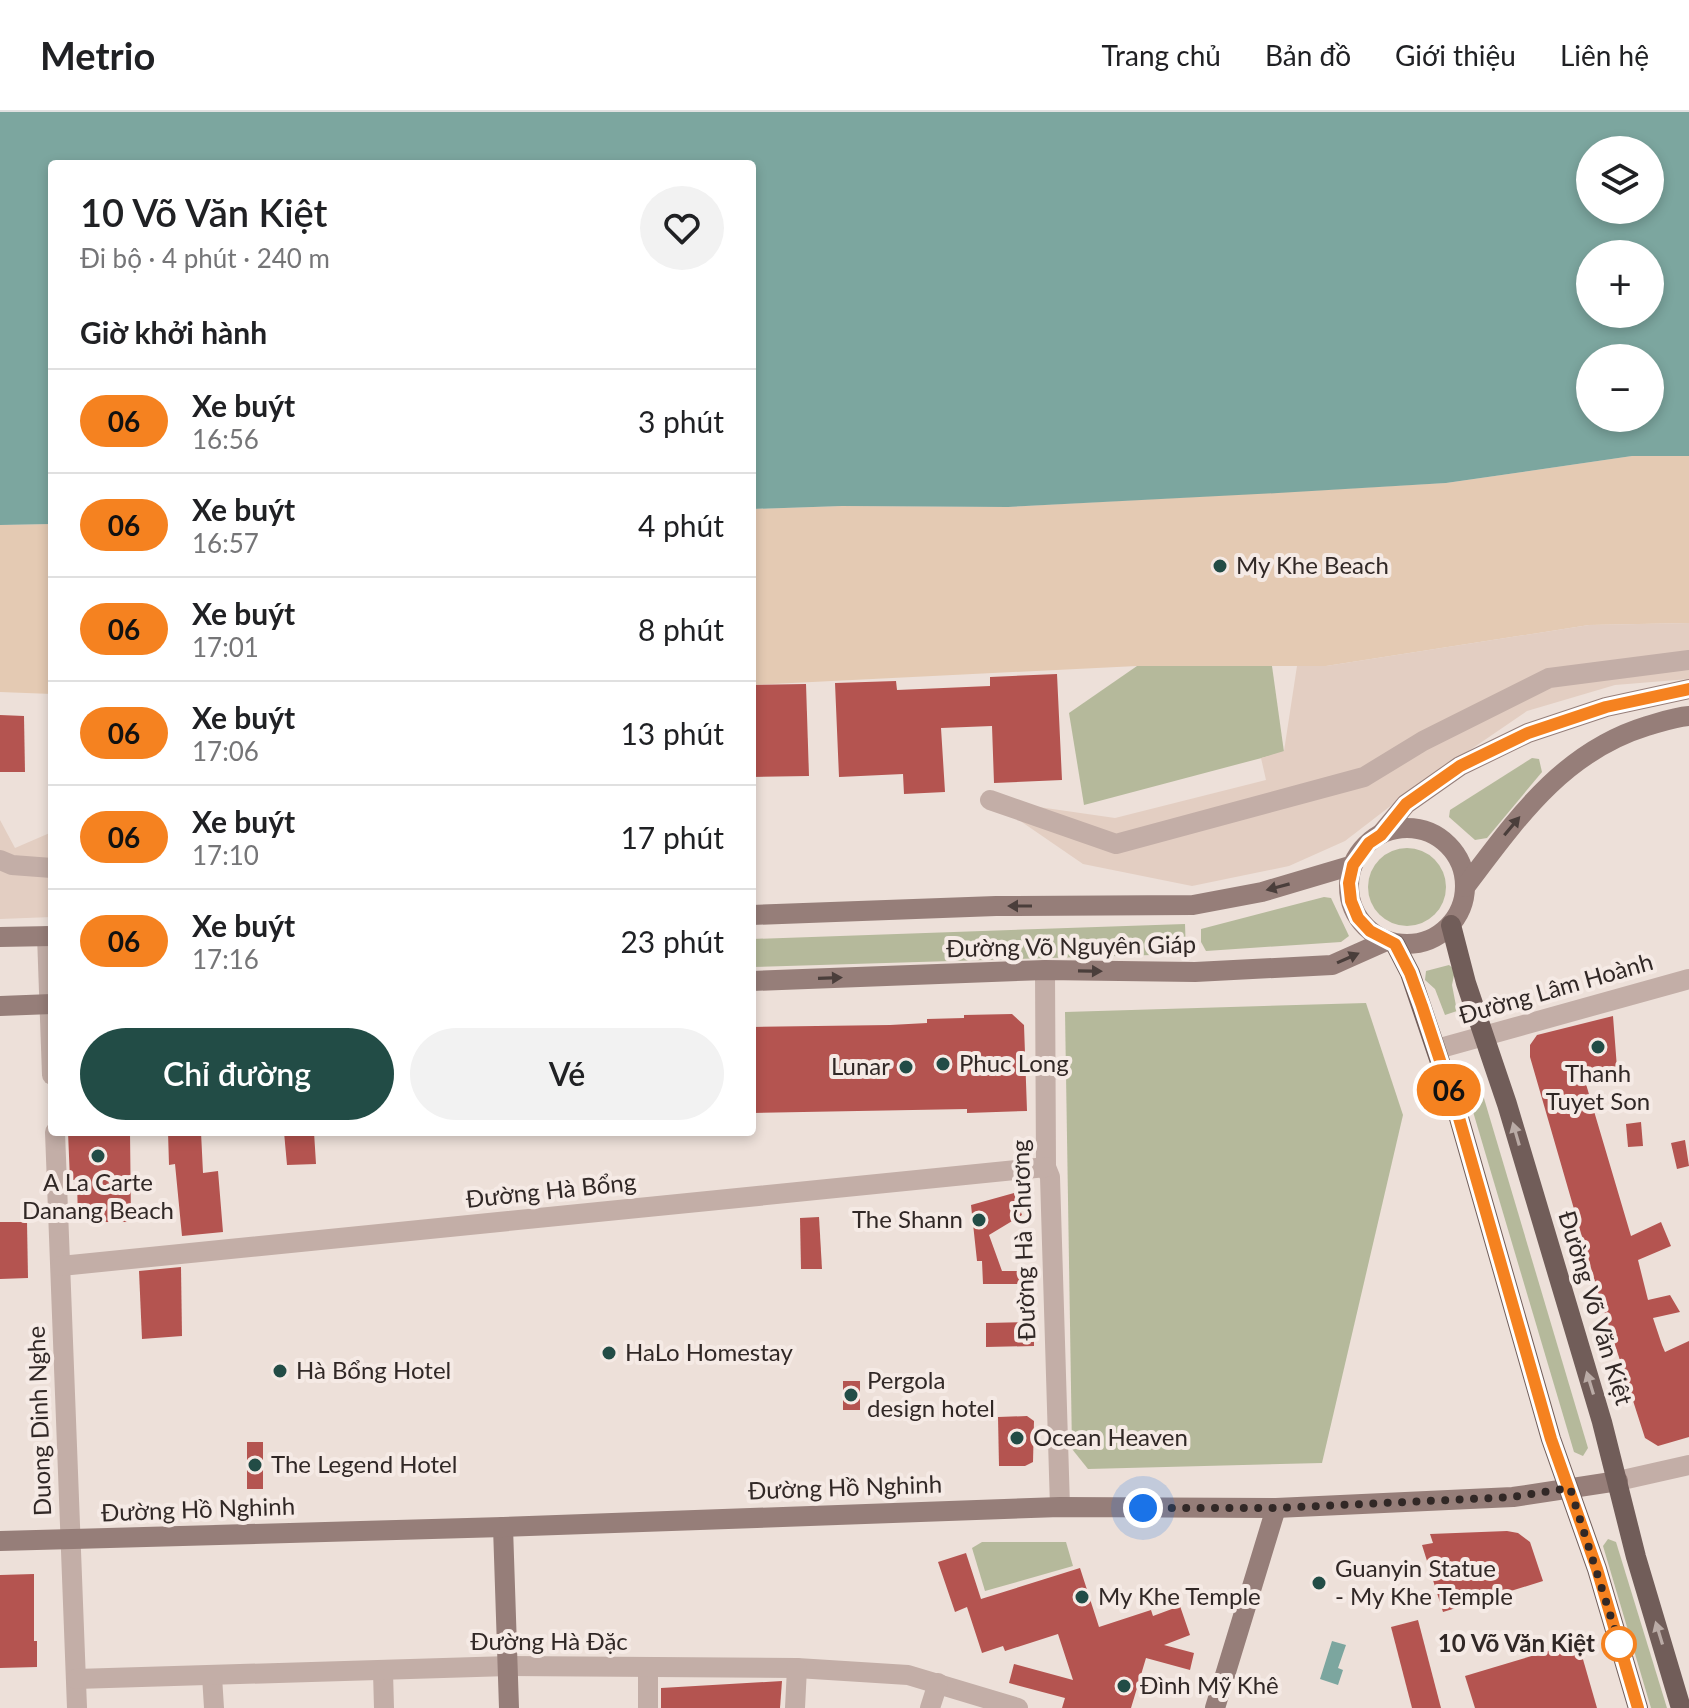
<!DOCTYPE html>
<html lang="vi">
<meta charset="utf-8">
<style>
:root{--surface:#fff;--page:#f2f2f2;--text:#202124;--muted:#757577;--line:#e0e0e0;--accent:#224c46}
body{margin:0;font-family:Lato,sans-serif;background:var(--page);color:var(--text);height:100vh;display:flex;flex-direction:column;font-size:30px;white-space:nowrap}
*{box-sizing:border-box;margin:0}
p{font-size:26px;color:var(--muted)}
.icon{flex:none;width:44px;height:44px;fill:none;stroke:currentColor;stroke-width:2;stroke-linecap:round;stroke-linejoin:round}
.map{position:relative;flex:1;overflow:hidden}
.details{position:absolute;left:48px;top:48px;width:708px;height:976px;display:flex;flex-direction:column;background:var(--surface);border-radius:8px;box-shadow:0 4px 12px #0003}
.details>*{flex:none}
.badge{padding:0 16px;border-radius:26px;font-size:28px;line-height:52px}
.tools{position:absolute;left:1576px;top:24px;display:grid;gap:16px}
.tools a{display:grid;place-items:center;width:88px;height:88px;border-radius:50%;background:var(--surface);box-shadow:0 4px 12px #0003;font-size:40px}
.you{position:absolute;width:40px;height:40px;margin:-20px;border:6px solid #fff;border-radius:50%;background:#1a73e8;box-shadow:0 0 0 12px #1a73e833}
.map>.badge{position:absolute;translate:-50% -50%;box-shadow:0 0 0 4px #fff}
h2{padding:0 32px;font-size:30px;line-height:72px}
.round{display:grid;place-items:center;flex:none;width:84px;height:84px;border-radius:42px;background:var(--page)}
.headline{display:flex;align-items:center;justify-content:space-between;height:136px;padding:0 32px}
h1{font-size:38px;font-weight:600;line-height:60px}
.cta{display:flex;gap:16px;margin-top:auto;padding:16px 32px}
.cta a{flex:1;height:92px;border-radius:48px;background:var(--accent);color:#fff;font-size:32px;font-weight:600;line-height:92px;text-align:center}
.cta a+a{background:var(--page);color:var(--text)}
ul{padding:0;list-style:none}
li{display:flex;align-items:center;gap:24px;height:104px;padding:0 32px;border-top:2px solid var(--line)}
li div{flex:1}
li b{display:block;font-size:30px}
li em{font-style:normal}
li .badge{min-width:88px;font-weight:700;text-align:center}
header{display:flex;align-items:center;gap:48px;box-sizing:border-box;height:112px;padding:0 40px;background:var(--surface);border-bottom:2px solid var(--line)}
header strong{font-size:38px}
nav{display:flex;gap:44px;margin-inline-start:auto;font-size:28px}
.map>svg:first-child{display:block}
.green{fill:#b5b99b}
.sand{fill:#e4cab3}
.plaza{fill:#e3cec2}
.water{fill:#7ca69f;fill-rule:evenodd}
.building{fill:#b45450}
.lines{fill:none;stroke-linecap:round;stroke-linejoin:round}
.street{stroke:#c3aea7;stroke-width:20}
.secondary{stroke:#967e79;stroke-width:20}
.primary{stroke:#715d59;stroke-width:20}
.oneway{fill:#4a3e3b}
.oneway2{fill:#baaba6}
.line-casing{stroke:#fff;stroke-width:18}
.line{stroke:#f58220;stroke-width:12}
.walk{stroke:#312826;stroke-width:8;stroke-dasharray:0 14.4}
.poi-dot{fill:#224c46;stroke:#f5eae5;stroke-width:3}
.stop-dot{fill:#fff;stroke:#f58220;stroke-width:4}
.labels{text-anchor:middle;stroke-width:8;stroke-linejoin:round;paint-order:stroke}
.poi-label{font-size:24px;fill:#312826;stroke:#f5eae5;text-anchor:start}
.street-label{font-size:24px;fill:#312826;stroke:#f5eae5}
.stop-label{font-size:24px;font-weight:bold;fill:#312826;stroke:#f5eae5;text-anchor:end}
</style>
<header>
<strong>Metrio</strong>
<nav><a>Trang chủ</a><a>Bản đồ</a><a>Giới thiệu</a><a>Liên hệ</a></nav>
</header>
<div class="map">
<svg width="1689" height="1596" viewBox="0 0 1689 1596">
<rect width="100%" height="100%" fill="#ede0d9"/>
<g class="green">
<path d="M1137 554H1272L1284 640 1084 693 1069 601Z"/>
<path d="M1532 646 1539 647 1542 660 1487 726 1475 728 1449 705 1450 698Z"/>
<circle cx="1407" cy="775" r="39"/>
<path d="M1324 785 1331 786 1349 824 1341 830 1206 839 1201 830V817Z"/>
<path d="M1185 812 1186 842 752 855V827Z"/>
<path d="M1449 853 1455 858 1452 873 1457 899 1445 903 1435 877 1425 868 1426 859Z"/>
<path d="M1366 891 1403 1003 1322 1351 1088 1357 1072 1337 1065 900Z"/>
<path d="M1471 968 1480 973 1588 1336 1583 1344 1574 1340 1466 976Z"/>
<path d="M1608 1427 1616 1430 1667 1596H1651L1603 1434Z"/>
<path d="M982 1430H1066L1073 1454 985 1479 972 1436Z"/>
</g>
<g class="sand">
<path d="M1632 344H1689V511L1589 513 1326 554H1137L752 573V397L842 394 1008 395 1446 371Z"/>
<path d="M52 412V582L0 580V413Z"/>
</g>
<g class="plaza">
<path d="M1689 511V567L1615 573 1527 599 1410 679 1345 729 1289 754 1192 774 1083 752 990 688 1115 706 1266 668 1261 646 1284 639 1297 554H1326L1589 513Z"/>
<path d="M0 708 15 736 52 720V805L0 807Z"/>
</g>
<g class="water">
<path d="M0 0H1689V344H1632L1446 371 1278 381 1008 395 842 394 752 397V52H52V412L0 413ZM1590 38H1650V98H1590ZM1590 142H1650V202H1590ZM1590 246H1650V306H1590Z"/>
<path d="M1332 1529 1346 1533 1338 1556 1343 1558 1338 1573 1320 1567Z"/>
</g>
<g class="building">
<path d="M1057 562 1062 668 994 671 992 614 941 616 945 680 904 682 903 662 839 665 835 571 896 569 897 578 990 574V565Z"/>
<path d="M806 572 809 664 752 665V573Z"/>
<path d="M0 603 24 604 25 660H0Z"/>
<path d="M1012 902 1024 913 1027 999 967 1001V997L752 1001V915L890 913 927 911V907L964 906V903Z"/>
<path d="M1613 904 1617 956 1583 962 1631 1124 1661 1110 1671 1134 1638 1148 1648 1188 1670 1183 1680 1200 1653 1206 1662 1233 1665 1240 1689 1229V1325L1658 1334 1645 1326 1598 1180 1530 945V933L1537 923Z"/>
<path d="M1641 1010 1643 1034 1628 1035 1626 1012Z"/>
<path d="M68 1020H130L131 1110H78L77 1068H70Z"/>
<path d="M168 1020H201L203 1061 218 1059 223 1120 182 1124 175 1052 169 1053Z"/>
<path d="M284 1020H314L316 1052 287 1053Z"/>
<path d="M1685 1028 1689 1054 1677 1057 1671 1031Z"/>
<path d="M1014 1081 1022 1103 989 1123 1002 1159H1030V1172H983L982 1149H977L971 1093Z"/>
<path d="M819 1105 822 1157H801L800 1106Z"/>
<path d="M0 1110H27L28 1166 0 1167Z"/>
<path d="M181 1155 182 1224 142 1227 139 1159Z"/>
<path d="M1034 1210V1234L986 1235V1211Z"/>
<rect x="843" y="1269" width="17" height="29"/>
<path d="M1027 1304 1034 1309 1033 1350 1025 1354H999L998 1305Z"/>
<rect x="247" y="1330" width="16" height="47"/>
<path d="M1507 1419 1518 1421 1530 1430 1543 1469 1443 1500 1422 1433 1433 1431 1430 1422Z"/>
<path d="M966 1441 981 1487 1080 1456 1099 1515 1151 1498 1153 1504 1180 1494 1190 1523 1164 1533 1194 1541 1190 1558 1146 1546 1131 1596H1062L1065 1586 1009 1571 1014 1552 1073 1568 1058 1522 1005 1539 1003 1534 982 1541 967 1495 955 1500 938 1450Z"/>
<path d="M34 1462V1529H37V1555L0 1556V1463Z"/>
<path d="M1418 1508 1441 1596H1412L1391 1515Z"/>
<path d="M1578 1530 1597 1596H1475L1465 1564Z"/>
<path d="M782 1569 780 1596H661V1576Z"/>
</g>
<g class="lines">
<g class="street">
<path d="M990 688 1116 732 1364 665 1423 629 1549 566 1689 548"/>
<path d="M0 748 12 753 52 756"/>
<path d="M47 824 52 963"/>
<path d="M1045 858 1046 1055 1050 1065 1060 1395"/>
<path d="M1437 937 1689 867"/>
<path d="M55 1020 77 1596"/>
<path d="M61 1154 1046 1055"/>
<path d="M1618 1369 1689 1353"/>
<path d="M648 1555V1596"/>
<path d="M383 1560 384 1596"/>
<path d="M212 1564 214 1596"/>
<path d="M76 1567 509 1554 797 1556 908 1563 1018 1596"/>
<path d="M795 1596 797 1556"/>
<path d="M930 1596 938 1571"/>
</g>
<g class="secondary">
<circle cx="1407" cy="774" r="58"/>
<path d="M1381 722 1406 692 1460 654 1528 621 1606 595 1689 577"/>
<path d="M1465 775C1516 708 1562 640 1647 614 1661 610 1675 605 1689 604"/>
<path d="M752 803 996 794 1193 793 1262 780 1353 753"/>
<path d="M0 825 52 824"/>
<path d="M752 869 1045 858 1195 860 1332 853 1386 829"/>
<path d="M0 894 52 892"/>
<path d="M503 1415 509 1596"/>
<path d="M0 1429 503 1415 1060 1395 1276 1396 1513 1385 1618 1369"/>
<path d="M1215 1596 1276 1396"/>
</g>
<g class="primary">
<path d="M1451 813 1466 871 1507 992 1602 1310 1636 1445 1681 1596"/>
<path d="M1395 832 1410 861 1459 1006 1551 1327 1597 1457 1638 1596"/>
</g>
</g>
<defs><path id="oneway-solid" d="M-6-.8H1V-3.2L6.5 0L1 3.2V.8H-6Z" transform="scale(2)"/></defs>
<g class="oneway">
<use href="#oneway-solid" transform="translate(1512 714) rotate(-50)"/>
<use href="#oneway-solid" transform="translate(1278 775) rotate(165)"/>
<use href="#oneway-solid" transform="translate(1020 794) rotate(-180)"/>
<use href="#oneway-solid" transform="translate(1348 846) rotate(-24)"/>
<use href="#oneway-solid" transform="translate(1090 859) rotate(1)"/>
<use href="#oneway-solid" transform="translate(830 866) rotate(-2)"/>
</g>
<g class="oneway2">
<use href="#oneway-solid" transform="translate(1516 1022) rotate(-106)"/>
<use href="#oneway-solid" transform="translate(1590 1271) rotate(-107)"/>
<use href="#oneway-solid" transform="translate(1659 1521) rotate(-107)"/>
</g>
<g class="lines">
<defs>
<path id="line" d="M1638 1596 1597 1457 1551 1327 1459 1006 1422 894 1410 861 1395 832 1370 819 1358 806 1351 789 1349 771 1353 753 1369 731 1381 723 1406 692 1460 654 1528 621 1606 595 1689 577"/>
</defs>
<use href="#line" class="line-casing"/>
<use href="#line" class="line"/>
<path class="walk" d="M1143 1396H1276L1513 1385 1570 1376 1622 1540 1619 1532"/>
</g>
<g class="poi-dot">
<circle cx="1220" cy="454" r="8"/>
<circle cx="1598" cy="935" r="8"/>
<circle cx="943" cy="952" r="8"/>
<circle cx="906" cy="955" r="8"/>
<circle cx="98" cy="1044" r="8"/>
<circle cx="979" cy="1108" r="8"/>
<circle cx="609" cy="1241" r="8"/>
<circle cx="280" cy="1259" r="8"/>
<circle cx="851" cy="1283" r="8"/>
<circle cx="1017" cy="1326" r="8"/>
<circle cx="255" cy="1353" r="8"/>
<circle cx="1319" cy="1471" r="8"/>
<circle cx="1082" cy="1485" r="8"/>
<circle cx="1124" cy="1574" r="8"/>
</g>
<circle class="stop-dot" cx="1619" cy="1532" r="16"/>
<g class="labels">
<g class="poi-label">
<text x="1236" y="462">My Khe Beach</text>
<text x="959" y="960">Phuc Long</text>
<text x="890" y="963" text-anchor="end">Lunar</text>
<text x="1598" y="970" text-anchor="middle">Thanh<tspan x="1598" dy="28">Tuyet Son</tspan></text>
<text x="98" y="1079" text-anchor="middle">A La Carte<tspan x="98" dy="28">Danang Beach</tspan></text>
<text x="963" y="1116" text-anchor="end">The Shann</text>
<text x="625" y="1249">HaLo Homestay</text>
<text x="296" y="1267">Hà Bổng Hotel</text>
<text x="867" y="1277">Pergola<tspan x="867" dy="28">design hotel</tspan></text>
<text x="1033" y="1334">Ocean Heaven</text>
<text x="271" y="1361">The Legend Hotel</text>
<text x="1335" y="1465">Guanyin Statue<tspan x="1335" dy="28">- My Khe Temple</tspan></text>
<text x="1098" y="1493">My Khe Temple</text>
<text x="1140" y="1582">Đình Mỹ Khê</text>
</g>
<g class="street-label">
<text transform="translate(1071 835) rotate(-1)" y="8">Đường Võ Nguyên Giáp</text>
<text transform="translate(1556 877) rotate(-16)" y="8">Đường Lâm Hoành</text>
<text transform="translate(551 1079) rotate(-6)" y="8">Đường Hà Bổng</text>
<text transform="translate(1024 1128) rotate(-92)" y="8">Đường Hà Chương</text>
<text transform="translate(1595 1196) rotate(73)" y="8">Đường Võ Văn Kiệt</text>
<text transform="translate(40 1309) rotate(-92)" y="8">Duong Dinh Nghe</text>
<text transform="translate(845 1376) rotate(-2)" y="8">Đường Hồ Nghinh</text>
<text transform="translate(198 1398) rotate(-2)" y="8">Đường Hồ Nghinh</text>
<text x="549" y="1538">Đường Hà Đặc</text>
</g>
<g class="stop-label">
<text x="1595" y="1540">10 Võ Văn Kiệt</text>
</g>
</g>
</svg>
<div class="tools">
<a><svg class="icon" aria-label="layers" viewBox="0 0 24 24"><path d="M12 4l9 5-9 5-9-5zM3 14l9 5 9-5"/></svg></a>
<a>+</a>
<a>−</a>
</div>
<div class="you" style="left:1143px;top:1396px"></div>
<b class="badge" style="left:1449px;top:978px;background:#f58220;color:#111">06</b>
<section class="details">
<div class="headline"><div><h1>10 Võ Văn Kiệt</h1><p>Đi bộ · 4 phút · 240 m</p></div><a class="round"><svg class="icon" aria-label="heart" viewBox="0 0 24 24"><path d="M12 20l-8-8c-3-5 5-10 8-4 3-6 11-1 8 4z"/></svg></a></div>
<h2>Giờ khởi hành</h2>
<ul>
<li><span class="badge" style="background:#f58220;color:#111">06</span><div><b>Xe buýt</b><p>16:56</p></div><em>3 phút</em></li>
<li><span class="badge" style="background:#f58220;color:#111">06</span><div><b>Xe buýt</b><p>16:57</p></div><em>4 phút</em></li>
<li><span class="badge" style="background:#f58220;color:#111">06</span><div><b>Xe buýt</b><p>17:01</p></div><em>8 phút</em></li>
<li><span class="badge" style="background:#f58220;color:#111">06</span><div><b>Xe buýt</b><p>17:06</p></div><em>13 phút</em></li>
<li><span class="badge" style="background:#f58220;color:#111">06</span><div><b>Xe buýt</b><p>17:10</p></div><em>17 phút</em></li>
<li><span class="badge" style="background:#f58220;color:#111">06</span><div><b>Xe buýt</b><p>17:16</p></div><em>23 phút</em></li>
</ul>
<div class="cta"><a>Chỉ đường</a><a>Vé</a></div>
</section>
</div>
